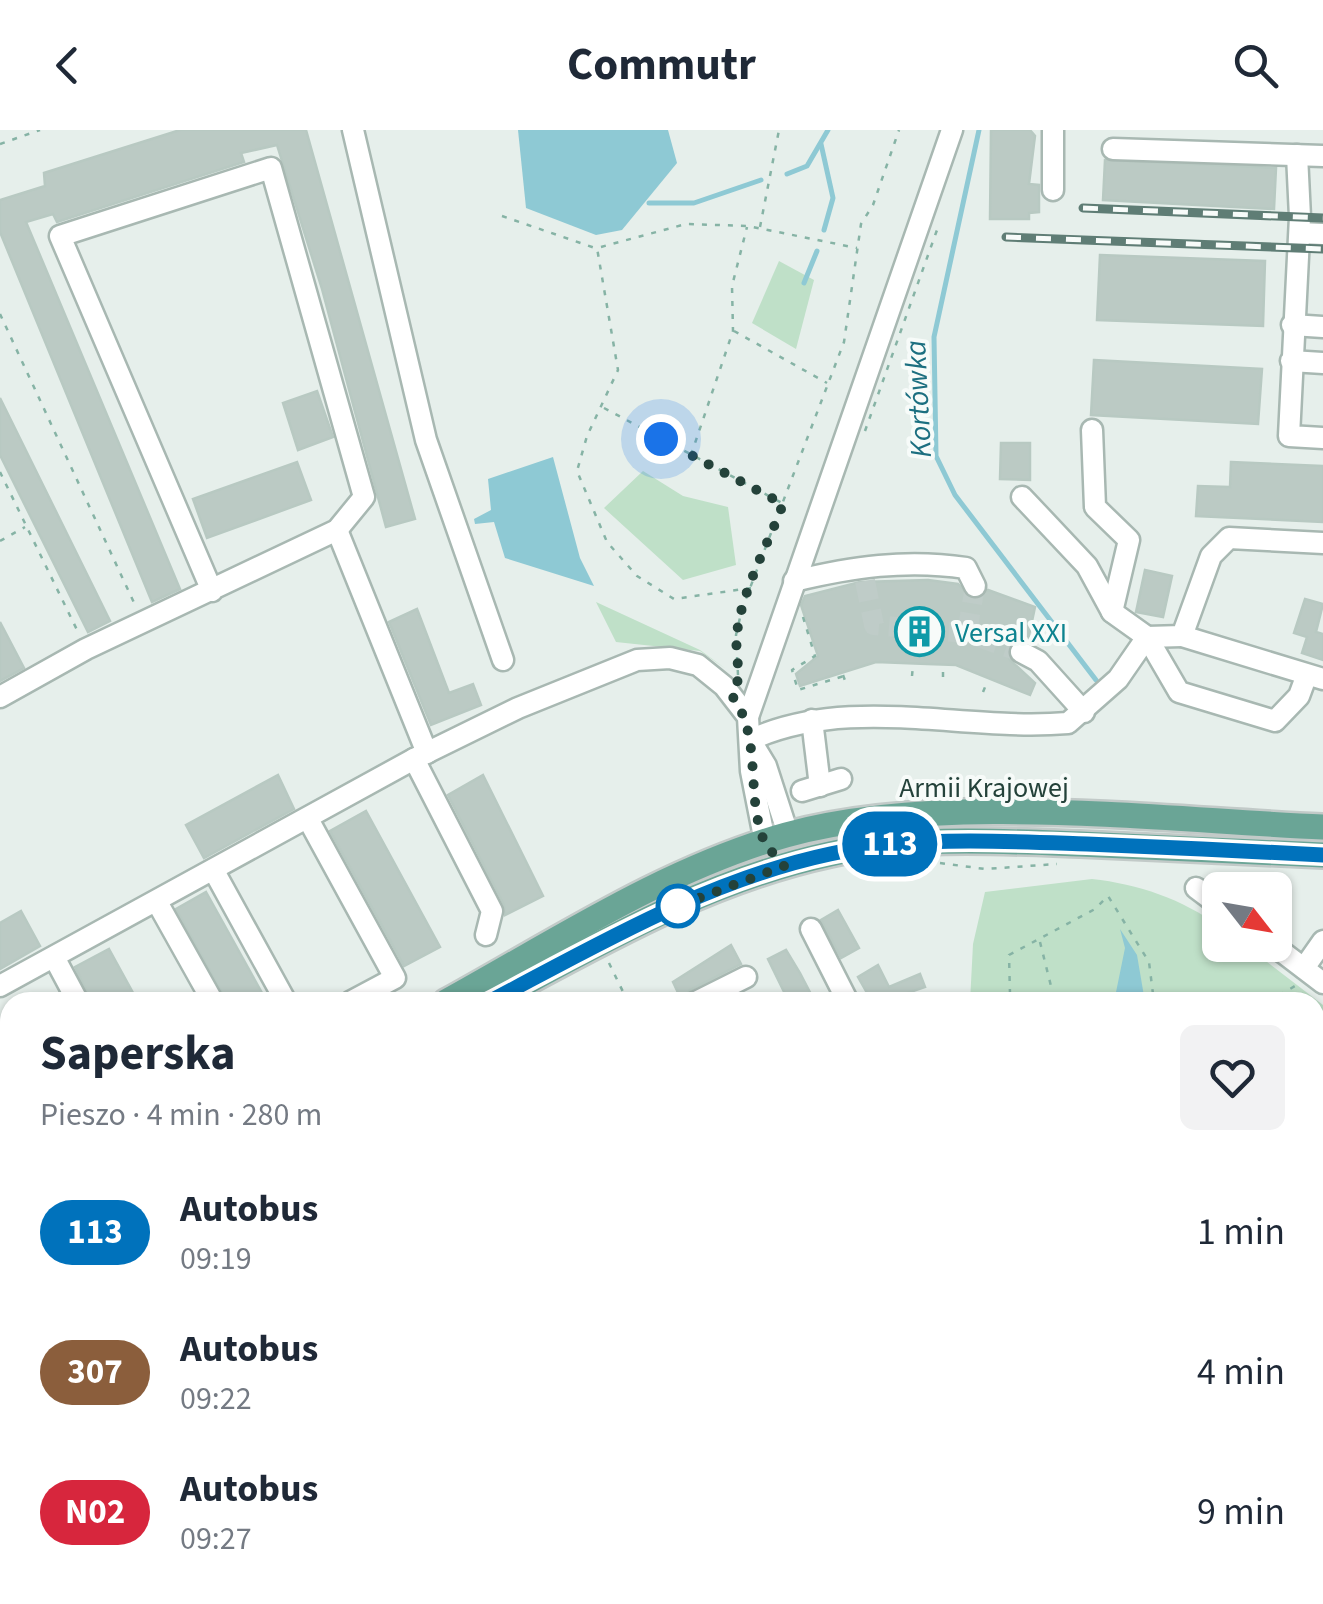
<!DOCTYPE html>
<html lang="pl">
<meta charset="utf-8">
<style>
:root{--surface:#fff;--page:#f2f2f3;--text:#1f2937;--muted:#747a83}
body{margin:0;font-family:"Source Sans 3",sans-serif;background:var(--page);color:var(--text);height:100vh;display:flex;flex-direction:column;font-size:38px;white-space:nowrap}
*{box-sizing:border-box;margin:0}
p{font-size:32px;color:var(--muted)}
.icon{flex:none;width:55px;height:55px;fill:none;stroke:currentColor;stroke-width:2;stroke-linecap:round;stroke-linejoin:round}
.map{position:relative;flex:1;overflow:hidden}
.panel{position:absolute;left:0px;top:862px;width:1325px;height:612px;display:flex;flex-direction:column;background:var(--surface);border-radius:30px 30px 0 0;box-shadow:0 2px 8px #0004}
.panel>*{flex:none}
.badge{padding:0 20px;border-radius:32px;font-size:35px;line-height:65px}
.needle{width:65px;rotate:121deg}
.fabs{position:absolute;left:1202px;top:742px;display:grid;gap:20px}
.fabs a{display:grid;place-items:center;width:90px;height:90px;border-radius:15px;background:var(--surface);box-shadow:0 2px 8px #0004;font-size:50px}
.you{position:absolute;width:50px;height:50px;margin:-25px;border:8px solid #fff;border-radius:50%;background:#1a73e8;box-shadow:0 0 0 15px #1a73e833}
.map>.badge{position:absolute;translate:-50% -50%;box-shadow:0 0 0 5px #fff}
.round{display:grid;place-items:center;flex:none;width:105px;height:105px;border-radius:15px;background:var(--page)}
.head{display:flex;align-items:center;justify-content:space-between;height:170px;padding:0 40px}
h1{font-size:48px;font-weight:700;line-height:75px}
ul{padding:0;list-style:none}
li{display:flex;align-items:center;gap:30px;height:140px;padding:0 40px}
li div{flex:1}
li b{display:block;font-size:38px}
li em{font-style:normal}
li .badge{min-width:110px;font-weight:700;text-align:center}
header{display:flex;justify-content:space-between;align-items:center;height:130px;padding:0 40px;background:var(--surface);font-size:45px;font-weight:700}
.map>svg:first-child{display:block}
.green{fill:#bfe0c8}
.water{fill:#8ec9d4}
.lines{fill:none;stroke-linecap:round;stroke-linejoin:round}
.stream{stroke:#8ec9d4;stroke-width:5}
.building{fill:#bbcac4;stroke:#b8c9c2;stroke-width:2.5}
.minor-tunnel{stroke:#bfccc8;stroke-width:20;stroke-dasharray:20 10;stroke-linecap:butt}
.minor-casing{stroke:#a8b8b2;stroke-width:25}
.major-casing{stroke:#c2cac8;stroke-width:30}
.path{stroke:#86b3a5;stroke-width:2.5;stroke-dasharray:5 8;stroke-linecap:butt}
.minor{stroke:#fff;stroke-width:20}
.major{stroke:#6aa596;stroke-width:25}
.rail-casing{stroke:#5f7d75;stroke-width:9}
.rail{stroke:#f7fbf9;stroke-width:5;stroke-dasharray:15;stroke-linecap:butt}
.line-casing{stroke:#fff;stroke-width:22}
.line{stroke:#0072bc;stroke-width:15}
.walk{stroke:#24423a;stroke-width:10;stroke-dasharray:0 18}
.stop-dot{fill:#fff;stroke:#0072bc;stroke-width:5}
.labels{text-anchor:middle;stroke-width:8;stroke-linejoin:round;paint-order:stroke}
.culture-label{font-size:28px;fill:#0d838f;stroke:#f7fbf9;text-anchor:start}
.street-label{font-size:28px;fill:#24423a;stroke:#f7fbf9}
.water-label{font-size:30px;font-style:italic;fill:#1c6f80;stroke:#f7fbf9}
</style>
<header><svg class="icon" aria-label="back" viewBox="0 0 24 24"><path d="M15 5l-7 7 7 7"/></svg>Commutr<svg class="icon" aria-label="search" viewBox="0 0 24 24"><circle cx="10" cy="10" r="6"/><path d="M15 15l6 6"/></svg></header>
<div class="map">
<svg width="1323" height="1474" viewBox="0 0 1323 1474">
<rect width="100%" height="100%" fill="#e6efeb"/>
<g class="green">
<path d="M779 131 814 150 796 219 752 193Z"/>
<path d="M643 341 683 366 728 377 736 435 683 450 604 378Z"/>
<path d="M596 472 700 520 726 539 700 521 616 512Z"/>
<path d="M1092 749C1138 754 1183 769 1220 797V815H1245L1323 875V909L1315 914V872H970L973 814 985 762Z"/>
<path d="M1315 1406 1323 1412V1474H1034L1050 1465H1315Z"/>
</g>
<g class="water">
<path d="M518 0H668L677 33 622 100 596 105 526 78Z"/>
<path d="M553 327 580 428 594 456 505 428 494 392 475 394 474 389 491 380 488 349Z"/>
<path d="M1120 799 1137 825 1145 872H1114L1125 818Z"/>
</g>
<g class="lines">
<g class="stream">
<path d="M979 0 934 207 936 326 955 365 1096 550"/>
<path d="M821 14 833 68 824 100"/>
<path d="M787 44 807 36 828 0"/>
<path d="M649 73H694L761 50"/>
<path d="M804 153 817 121"/>
</g>
</g>
<g class="building">
<path d="M180 0H306L415 389 386 397 322 159 277 15 241 23 244 32 57 92 53 84 26 92 180 459 152 472 0 102V70L45 56 44 43Z"/>
<path d="M991 0H1030L1035 6 1029 54 1039 55V82L1029 83V89H990Z"/>
<path d="M1105 30 1276 38 1274 79 1103 70Z"/>
<path d="M1100 125 1265 131 1263 196 1097 190Z"/>
<path d="M1094 230 1262 239 1258 294 1091 285Z"/>
<path d="M317 261 333 307 298 320 283 273Z"/>
<path d="M0 268 110 491 88 502 0 325Z"/>
<path d="M1001 313H1030V350L1000 349Z"/>
<path d="M297 332 311 370 207 408 193 369Z"/>
<path d="M1231 332 1323 336V392L1196 386 1198 356 1230 357Z"/>
<path d="M1145 440 1172 446 1163 487 1136 482Z"/>
<path d="M928 450 958 454 973 470 988 460 1035 477 1028 510H1015L1007 522 1010 530 1035 553 1030 565 956 535 927 534 876 532 800 556 796 544 818 526 801 475 805 466 860 452Z"/>
<path d="M1305 469 1323 474 1316 502 1323 504V530L1302 523 1307 507 1294 503Z"/>
<path d="M417 479 449 563 473 554 481 575 431 595 389 492Z"/>
<path d="M0 492 24 538 0 551Z"/>
<path d="M278 645 294 679 204 728 186 695Z"/>
<path d="M483 645 543 766 505 785 504 775 448 665Z"/>
<path d="M366 681 440 817 404 836 330 701Z"/>
<path d="M206 762 267 872H227L176 779Z"/>
<path d="M838 780 859 818 841 828 821 790Z"/>
<path d="M21 781 40 816 0 839V793Z"/>
<path d="M731 815 741 834 690 860 682 871 673 852Z"/>
<path d="M109 819 138 872 91 871 75 837Z"/>
<path d="M786 820 800 843 815 872H789L768 829Z"/>
<path d="M878 835 889 857 920 844 925 857 881 872 877 864 870 868 858 847Z"/>
</g>
<g class="lines">
<g class="minor-tunnel">
<path d="M865 451 874 495 967 503 1021 522"/>
<path d="M967 503 975 456"/>
</g>
<defs>
<g id="minor">
<path d="M353 0 426 310 503 530"/>
<path d="M1053 0V60"/>
<path d="M1113 19 1323 26"/>
<path d="M1297 25 1300 87 1289 306 1323 308"/>
<path d="M1300 103 1323 104"/>
<path d="M1292 195 1323 197"/>
<path d="M1291 231 1323 233"/>
<path d="M1092 300 1095 377 1129 410 1112 482"/>
<path d="M1022 367 1087 436 1112 482 1147 507 1179 562 1275 591 1299 566 1306 547"/>
<path d="M337 400 427 623"/>
<path d="M794 451C852 437 906 429 966 438L975 456"/>
<path d="M1182 506 1323 549"/>
<path d="M1021 522 1038 531 1084 582"/>
<path d="M0 567 86 519 337 400 364 367 271 38 60 106 212 461"/>
<path d="M748 587 952 0"/>
<path d="M812 590 820 656"/>
<path d="M750 610C851 564 962 602 1068 593L1118 549 1147 507 1182 506 1211 426 1229 408 1323 413"/>
<path d="M751 611 766 636 788 704"/>
<path d="M414 629 492 781 486 805"/>
<path d="M802 661 841 649"/>
<path d="M308 689 395 848 350 872"/>
<path d="M214 741 286 872"/>
<path d="M1196 758 1220 776"/>
<path d="M157 772 213 872"/>
<path d="M811 799 848 872"/>
<path d="M1273 815 1323 853"/>
<path d="M54 827 78 872"/>
<path d="M1304 838 1323 811"/>
<path d="M0 856 414 629 518 578 637 530 670 528 698 535 724 556 748 587 751 641 765 712"/>
<path d="M696 872 746 847"/>
<path d="M1315 949 1323 947"/>
<path d="M0 961 10 978"/>
<path d="M1315 1089 1323 1085"/>
<path d="M1315 1211 1323 1207"/>
<path d="M1315 1293 1323 1298"/>
<path d="M81 1465 84 1474"/>
<path d="M178 1465 192 1474"/>
<path d="M333 1465 357 1473 411 1465"/>
<path d="M470 1465 482 1474"/>
<path d="M660 1465 671 1474"/>
<path d="M809 1465 815 1474"/>
<path d="M0 1469 2 1474"/>
<path d="M231 1474 236 1465"/>
<path d="M640 1474 648 1465"/>
</g>
<g id="major">
<path d="M446 872C555 812 665 739 786 705 942 662 1160 690 1323 697"/>
<path d="M490 872C598 814 708 750 830 724 913 706 996 711 1080 714 1161 717 1242 721 1323 725"/>
<path d="M0 1104 10 1099"/>
<path d="M0 1137 10 1132"/>
</g>
</defs>
<use href="#minor" class="minor-casing"/>
<use href="#major" class="major-casing"/>
<g class="path">
<path d="M0 14 40 0"/>
<path d="M502 86 595 118"/>
<path d="M760 97 779 0"/>
<path d="M0 184 136 477"/>
<path d="M734 201 827 253"/>
<path d="M604 278 782 373"/>
<path d="M865 301 937 100"/>
<path d="M691 325 733 201 732 156 747 97"/>
<path d="M0 342 78 502"/>
<path d="M0 411 25 397"/>
<path d="M751 458 674 469 637 446 607 412 577 341 587 306 618 240 597 118 686 94 748 96 857 118"/>
<path d="M803 487 815 526 792 540 798 560 844 546"/>
<path d="M738 545 736 505 742 479 844 212 861 94 873 75 899 0"/>
<path d="M843 545 847 556"/>
<path d="M912 546 913 535"/>
<path d="M943 547V535"/>
<path d="M983 562 988 550"/>
<path d="M940 733 985 739 1057 734"/>
<path d="M1040 812 1055 872"/>
<path d="M609 833 628 872"/>
<path d="M1010 864 1009 825 1095 779 1108 766 1149 832 1154 872"/>
<path d="M1268 872 1295 856"/>
<path d="M0 1391 10 1387"/>
<path d="M7 1433 10 1431"/>
<path d="M560 1465 567 1474"/>
<path d="M695 1465 706 1474"/>
<path d="M1288 1465 1301 1474"/>
<path d="M1161 1474 1173 1465"/>
</g>
<use href="#minor" class="minor"/>
<use href="#major" class="major"/>
<defs>
<g id="rail">
<path d="M1083 78 1323 88"/>
<path d="M1006 107 1323 119"/>
</g>
</defs>
<use href="#rail" class="rail-casing"/>
<use href="#rail" class="rail"/>
</g>
<g class="lines">
<defs>
<path id="line" d="M489 872C599 814 708 750 830 724 915 706 1001 711 1087 714 1166 717 1244 721 1323 725"/>
</defs>
<use href="#line" class="line-casing"/>
<use href="#line" class="line"/>
<path class="walk" d="M661 309 783 374C768 415 742 460 737 503 734 524 744 548 732 566 763 607 745 664 764 711 768 719 778 728 784 736L678 776"/>
</g>
<defs>
<symbol id="building-ring" viewBox="-11 -11 22 22"><circle r="9.5" fill="#f7fbf9" stroke="#0f9aa8" stroke-width="1.5"/><path d="M-4-6H4V6H1V3H-1V6H-4ZM-2.5-4.3h1.7v1.8h-1.7ZM.8-4.3h1.7v1.8H.8ZM-2.5-1h1.7V.8h-1.7ZM.8-1h1.7V.8H.8Z" fill="#0f9aa8"/></symbol>
</defs>
<g fill-rule="evenodd">
<use href="#building-ring" x="892" y="474" width="55" height="55"/>
</g>
<circle class="stop-dot" cx="678" cy="776" r="20"/>
<g class="labels">
<g class="culture-label">
<text x="955" y="512">Versal XXI</text>
</g>
<g class="street-label">
<text x="984" y="667">Armii Krajowej</text>
</g>
<g class="water-label">
<text transform="translate(918 269) rotate(-93)" y="10">Kortówka</text>
</g>
</g>
</svg>
<div class="fabs">
<a><svg class="needle" viewBox="-14 -14 28 28"><path d="M0-13l5 13h-10z" fill="#e53935"/><path d="M0 13l5-13h-10z" fill="#747a83"/></svg></a>
</div>
<div class="you" style="left:661px;top:309px"></div>
<b class="badge" style="left:890px;top:714px;background:#0072bc;color:#fff">113</b>
<section class="panel">
<div class="head"><div><h1>Saperska</h1><p>Pieszo · 4 min · 280 m</p></div><a class="round"><svg class="icon" aria-label="heart" viewBox="0 0 24 24"><path d="M12 20l-8-8c-3-5 5-10 8-4 3-6 11-1 8 4z"/></svg></a></div>
<ul>
<li><span class="badge" style="background:#0072bc;color:#fff">113</span><div><b>Autobus</b><p>09:19</p></div><em>1 min</em></li>
<li><span class="badge" style="background:#8b5e3c;color:#fff">307</span><div><b>Autobus</b><p>09:22</p></div><em>4 min</em></li>
<li><span class="badge" style="background:#d7263d;color:#fff">N02</span><div><b>Autobus</b><p>09:27</p></div><em>9 min</em></li>
</ul>
</section>
</div>
